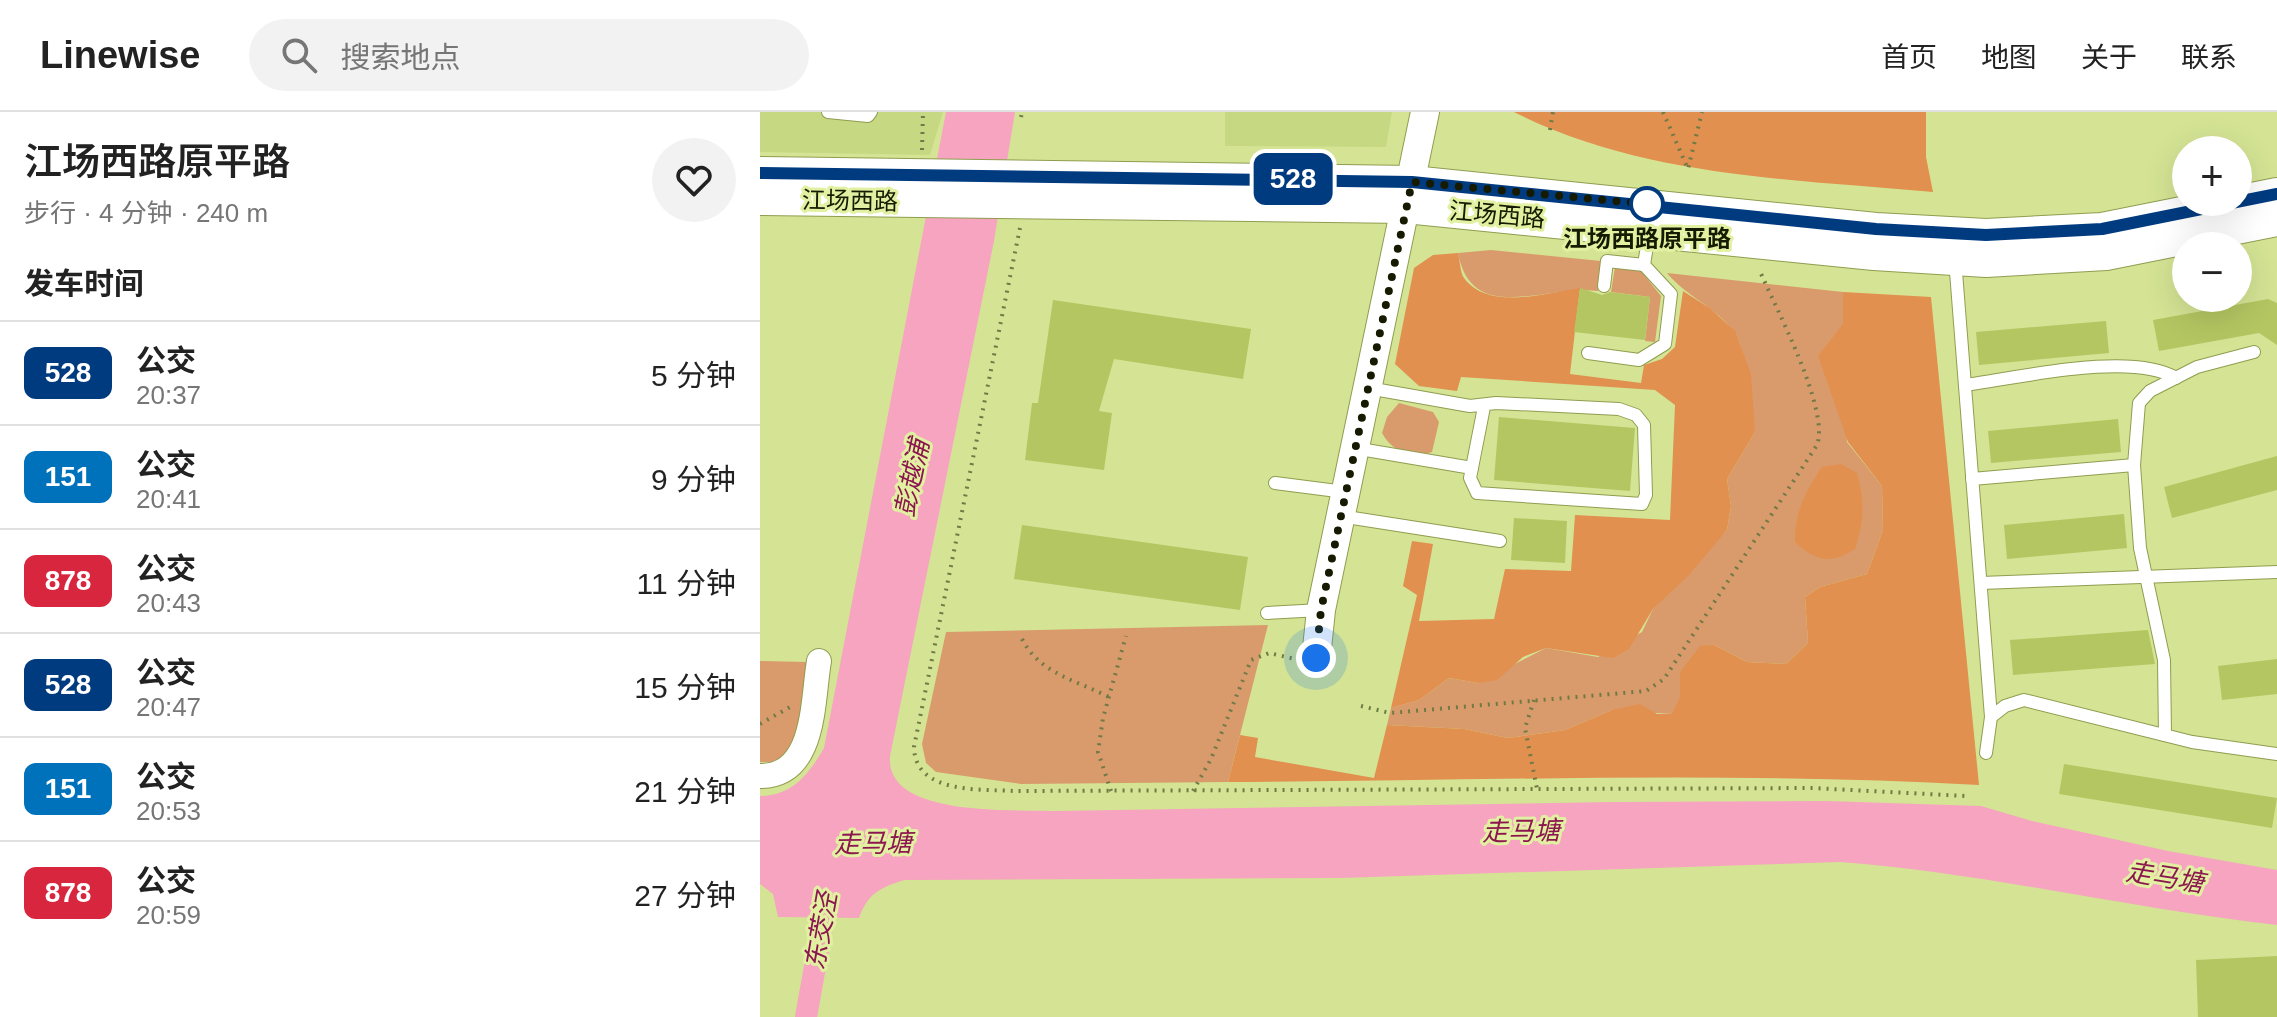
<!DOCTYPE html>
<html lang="zh">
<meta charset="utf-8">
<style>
:root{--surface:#fff;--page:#f2f2f2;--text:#222;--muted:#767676;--line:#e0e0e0}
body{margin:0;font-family:Helvetica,"Noto Sans SC",sans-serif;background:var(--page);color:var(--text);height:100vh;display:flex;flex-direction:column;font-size:30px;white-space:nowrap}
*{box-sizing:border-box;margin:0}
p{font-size:26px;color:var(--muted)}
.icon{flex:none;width:44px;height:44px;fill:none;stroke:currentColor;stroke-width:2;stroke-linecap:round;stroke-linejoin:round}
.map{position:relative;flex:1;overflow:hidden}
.side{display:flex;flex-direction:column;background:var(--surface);width:760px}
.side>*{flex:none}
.badge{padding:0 16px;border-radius:12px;font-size:28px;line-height:52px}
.fabs{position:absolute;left:1412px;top:24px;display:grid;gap:16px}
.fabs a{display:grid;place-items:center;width:80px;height:80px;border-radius:50%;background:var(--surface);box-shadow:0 8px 32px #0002;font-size:40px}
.you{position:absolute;width:40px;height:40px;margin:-20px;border:6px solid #fff;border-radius:50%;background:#1a73e8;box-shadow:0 0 0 12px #1a73e833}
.map>.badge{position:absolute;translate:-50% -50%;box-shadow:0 0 0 4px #fff}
h2{padding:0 24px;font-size:30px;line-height:72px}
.round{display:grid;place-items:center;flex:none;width:84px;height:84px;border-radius:42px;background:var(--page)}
.headline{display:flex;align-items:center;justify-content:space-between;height:136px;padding:0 24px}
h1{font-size:38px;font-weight:600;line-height:60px}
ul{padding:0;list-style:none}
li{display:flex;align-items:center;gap:24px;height:104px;padding:0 24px;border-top:2px solid var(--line)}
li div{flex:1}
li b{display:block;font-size:30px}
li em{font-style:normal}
li .badge{min-width:88px;font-weight:700;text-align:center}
header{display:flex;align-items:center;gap:48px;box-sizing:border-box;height:112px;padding:0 40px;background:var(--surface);border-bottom:2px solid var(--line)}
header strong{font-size:38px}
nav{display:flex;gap:44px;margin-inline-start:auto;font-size:28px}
.search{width:560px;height:72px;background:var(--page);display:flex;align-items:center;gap:20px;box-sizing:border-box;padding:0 28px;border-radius:44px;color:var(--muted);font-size:30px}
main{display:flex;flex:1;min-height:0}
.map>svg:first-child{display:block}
.built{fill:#c7d882}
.green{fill:#da9b6c}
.forest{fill:#e1904f}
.water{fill:#f6a4c0}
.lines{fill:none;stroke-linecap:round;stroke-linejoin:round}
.canal{stroke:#f6a4c0;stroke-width:22}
.building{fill:#b4c662}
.service-casing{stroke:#8f9d4f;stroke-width:14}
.minor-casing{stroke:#8f9d4f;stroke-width:26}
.tertiary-casing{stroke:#8f9d4f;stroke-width:30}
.secondary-casing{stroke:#8f9d4f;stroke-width:34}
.path{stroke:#707a46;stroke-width:4;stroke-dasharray:2 6;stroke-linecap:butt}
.service{stroke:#fff;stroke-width:12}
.minor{stroke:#fff;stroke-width:24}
.tertiary{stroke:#fff;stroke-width:28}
.secondary{stroke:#fff;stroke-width:32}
.line-casing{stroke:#fff;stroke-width:18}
.line{stroke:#003b80;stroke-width:12}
.walk{stroke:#161a00;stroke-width:8;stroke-dasharray:0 14.4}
.stop-dot{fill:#fff;stroke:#003b80;stroke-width:4}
.labels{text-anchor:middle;stroke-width:6;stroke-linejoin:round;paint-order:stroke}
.street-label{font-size:24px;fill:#161a00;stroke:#e1f1a1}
.stop-label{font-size:24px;font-weight:bold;fill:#161a00;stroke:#e1f1a1}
.water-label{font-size:26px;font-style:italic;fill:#8c164f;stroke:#e1f1a1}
</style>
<header>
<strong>Linewise</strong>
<div class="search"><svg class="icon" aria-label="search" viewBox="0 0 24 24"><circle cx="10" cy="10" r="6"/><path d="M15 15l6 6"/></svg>搜索地点</div>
<nav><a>首页</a><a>地图</a><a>关于</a><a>联系</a></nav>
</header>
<main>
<section class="side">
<div class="headline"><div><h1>江场西路原平路</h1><p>步行 · 4 分钟 · 240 m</p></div><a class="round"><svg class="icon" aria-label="heart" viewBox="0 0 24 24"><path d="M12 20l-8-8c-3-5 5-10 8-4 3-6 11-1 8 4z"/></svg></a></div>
<h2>发车时间</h2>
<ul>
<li><span class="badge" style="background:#003b80;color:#fff">528</span><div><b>公交</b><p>20:37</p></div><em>5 分钟</em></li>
<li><span class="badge" style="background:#0072bc;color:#fff">151</span><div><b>公交</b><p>20:41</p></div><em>9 分钟</em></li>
<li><span class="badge" style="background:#d7263d;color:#fff">878</span><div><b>公交</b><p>20:43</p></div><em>11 分钟</em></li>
<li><span class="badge" style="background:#003b80;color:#fff">528</span><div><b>公交</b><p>20:47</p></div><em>15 分钟</em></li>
<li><span class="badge" style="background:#0072bc;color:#fff">151</span><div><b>公交</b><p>20:53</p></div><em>21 分钟</em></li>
<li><span class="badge" style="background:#d7263d;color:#fff">878</span><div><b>公交</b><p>20:59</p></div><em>27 分钟</em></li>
</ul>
</section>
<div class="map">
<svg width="1517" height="905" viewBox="0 0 1517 905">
<rect width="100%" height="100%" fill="#d4e494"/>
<g class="built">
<path d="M0 0H183L170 43 0 40Z"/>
<path d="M465 0H632L626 35 465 34Z"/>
</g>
<g class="green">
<path d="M731 138 841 149 838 179C786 172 712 215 698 141Z"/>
<path d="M855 155 881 159 901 184 895 230 885 229 890 185 851 180Z"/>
<path d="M907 161 1083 180 1087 330 1122 374 1123 418 1107 462 1060 475 1045 485 1048 531 1026 552 987 550 954 533 920 560V586L911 602 852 598 805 618 748 626 704 617 627 613 631 596 659 588 689 566 718 571 786 536 838 545 882 520 893 497 967 418 971 394 967 367 995 320C991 295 987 235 972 217 953 194 926 184 907 161Z"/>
<path d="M639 291 673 300 679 310 672 340C652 347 632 340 622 321L627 305Z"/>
<path d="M508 513 468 670 261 672 176 660 166 651 162 632 186 520Z"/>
<path d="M0 549 48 550 36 633 15 650H0Z"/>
</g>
<g class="forest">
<path d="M754 0H1166V45L1173 80C1031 67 883 65 754 0Z"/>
<path d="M698 141C700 149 700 160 704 166 728 199 786 181 820 176L810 262 881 271 884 253 902 247 915 235 923 179 951 197 975 219 991 262 995 320 967 367 971 394 967 418 928 464 893 497 869 537 853 546 786 536 763 545 737 568 718 571 689 566 659 588 631 596 657 483 643 474 652 429 673 432 659 509 734 507 745 457 811 459 815 403 910 408 915 293 895 278 701 265 697 279 659 274 635 252 654 156 673 143Z"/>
<path d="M1083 180 1171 185 1219 673C969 659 718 669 468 670L480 623 498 626 495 645 614 666 627 613 704 617 748 626 805 618 852 598 880 592 897 602H911L920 585V560L940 534 954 533 987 550 1026 552 1048 531 1045 485 1060 475 1107 462 1123 418 1122 374 1088 330 1058 244 1083 212Z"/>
<path d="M1081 352 1097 361C1105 390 1104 409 1095 437 1071 453 1055 449 1035 430 1034 401 1046 378 1062 355Z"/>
</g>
<path class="water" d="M186 0H255L234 129 130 644C125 706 253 697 294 699L852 690 1066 689 1221 694 1272 709 1408 739 1517 758V813C1371 797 1227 761 1080 750L581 766 144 768C120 776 108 781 99 806L18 805 13 782 0 772V684C32 684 49 662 64 636Z"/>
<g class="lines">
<path class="canal" d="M46 905 69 776"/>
</g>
<g class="building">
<path d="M820 176 842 183 850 180 890 185 885 228 814 220Z"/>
<path d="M1508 187 1517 191V233L1499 221 1399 239 1393 208Z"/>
<path d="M293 188 491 217 483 267 354 247 339 299 352 301 344 358 265 348 272 291H278Z"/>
<path d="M1346 209 1349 241 1219 253 1216 220Z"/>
<path d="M739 305 875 316 870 379 734 368Z"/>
<path d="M1358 307 1361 340 1231 351 1228 319Z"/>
<path d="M1517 344V378L1412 406 1404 375Z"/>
<path d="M1364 402 1367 436 1247 447 1244 413Z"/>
<path d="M754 406 807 409 805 451 751 448Z"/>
<path d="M262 413 488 445 480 498 254 467Z"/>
<path d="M1388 518 1395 552 1253 563 1250 528Z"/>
<path d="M1517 547V582L1462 588 1458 554Z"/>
<path d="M1304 652 1517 686 1512 716 1299 682Z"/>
<path d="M1517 844V905H1438L1436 848Z"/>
</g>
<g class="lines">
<defs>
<g id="service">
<path d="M68 0 108 4 111 0"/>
<path d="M1195 147 1231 605"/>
<path d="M844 174 847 149 884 153"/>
<path d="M828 241 879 248 905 232 911 182 884 153 889 121"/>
<path d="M1205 273C1258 266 1371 239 1416 266"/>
<path d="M608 276 710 294 736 291 859 297 876 303 884 313 886 383 882 392 717 381 710 366 724 295"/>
<path d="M594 336 712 356"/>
<path d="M1212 367 1374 353"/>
<path d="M515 371 585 380"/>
<path d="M580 404 740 429"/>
<path d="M1221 471 1517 460"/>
<path d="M507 501 561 498"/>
<path d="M1405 623 1404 548 1380 436 1374 353 1379 291 1390 279 1437 255 1494 240"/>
<path d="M1226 641 1231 605 1245 594 1264 588 1432 630 1517 642"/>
</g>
<path id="minor" d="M0 664C56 664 52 590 59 549"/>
<path id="tertiary" d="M556 546 561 498 665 0"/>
<g id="secondary">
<path d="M0 61 652 70 1116 117 1226 123 1342 117 1517 82"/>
<path d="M0 87 646 95 1114 142 1226 149 1346 142 1517 108"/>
</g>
</defs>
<use href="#service" class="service-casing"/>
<use href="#minor" class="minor-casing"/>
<use href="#tertiary" class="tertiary-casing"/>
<use href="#secondary" class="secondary-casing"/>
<g class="path">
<path d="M903 0 928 57 942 0"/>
<path d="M261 5 262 0"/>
<path d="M790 18 793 0"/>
<path d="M162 38 163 0"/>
<path d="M260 116 154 635C155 682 219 677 254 679L1053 676 1205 684"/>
<path d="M262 527C280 562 316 568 349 585"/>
<path d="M774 588 765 616 777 677"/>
<path d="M601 594 630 601 886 579 904 567 1057 333C1070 297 1015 195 999 157"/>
<path d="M0 612 30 595"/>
<path d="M351 679 338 640 343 606 366 524"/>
<path d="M433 679 451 647 491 548 509 541 535 547"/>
</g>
<use href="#service" class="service"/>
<use href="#minor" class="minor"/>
<use href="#tertiary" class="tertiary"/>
<use href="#secondary" class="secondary"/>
</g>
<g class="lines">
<defs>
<path id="line" d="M0 61 652 70 1116 117 1226 123 1342 117 1517 82"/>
</defs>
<use href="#line" class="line-casing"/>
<use href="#line" class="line"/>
<path class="walk" d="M556 546 561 498 652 70 887 92"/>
</g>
<circle class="stop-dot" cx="887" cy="92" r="16"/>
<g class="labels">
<g class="street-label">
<text transform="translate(90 89) rotate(1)" y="8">江场西路</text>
<text transform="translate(737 103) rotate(5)" y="8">江场西路</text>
</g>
<g class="stop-label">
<text x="887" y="135">江场西路原平路</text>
</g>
<g class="water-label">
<text transform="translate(152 366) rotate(-78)" y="9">彭越浦</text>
<text transform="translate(761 719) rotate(-1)" y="9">走马塘</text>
<text transform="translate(113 731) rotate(-1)" y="9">走马塘</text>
<text transform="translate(1405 765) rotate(9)" y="9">走马塘</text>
<text transform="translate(61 819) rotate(-80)" y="9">东茭泾</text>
</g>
</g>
</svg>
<div class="fabs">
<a>+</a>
<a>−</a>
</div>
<div class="you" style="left:556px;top:546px"></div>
<b class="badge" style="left:533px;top:67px;background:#003b80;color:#fff">528</b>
</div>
</main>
